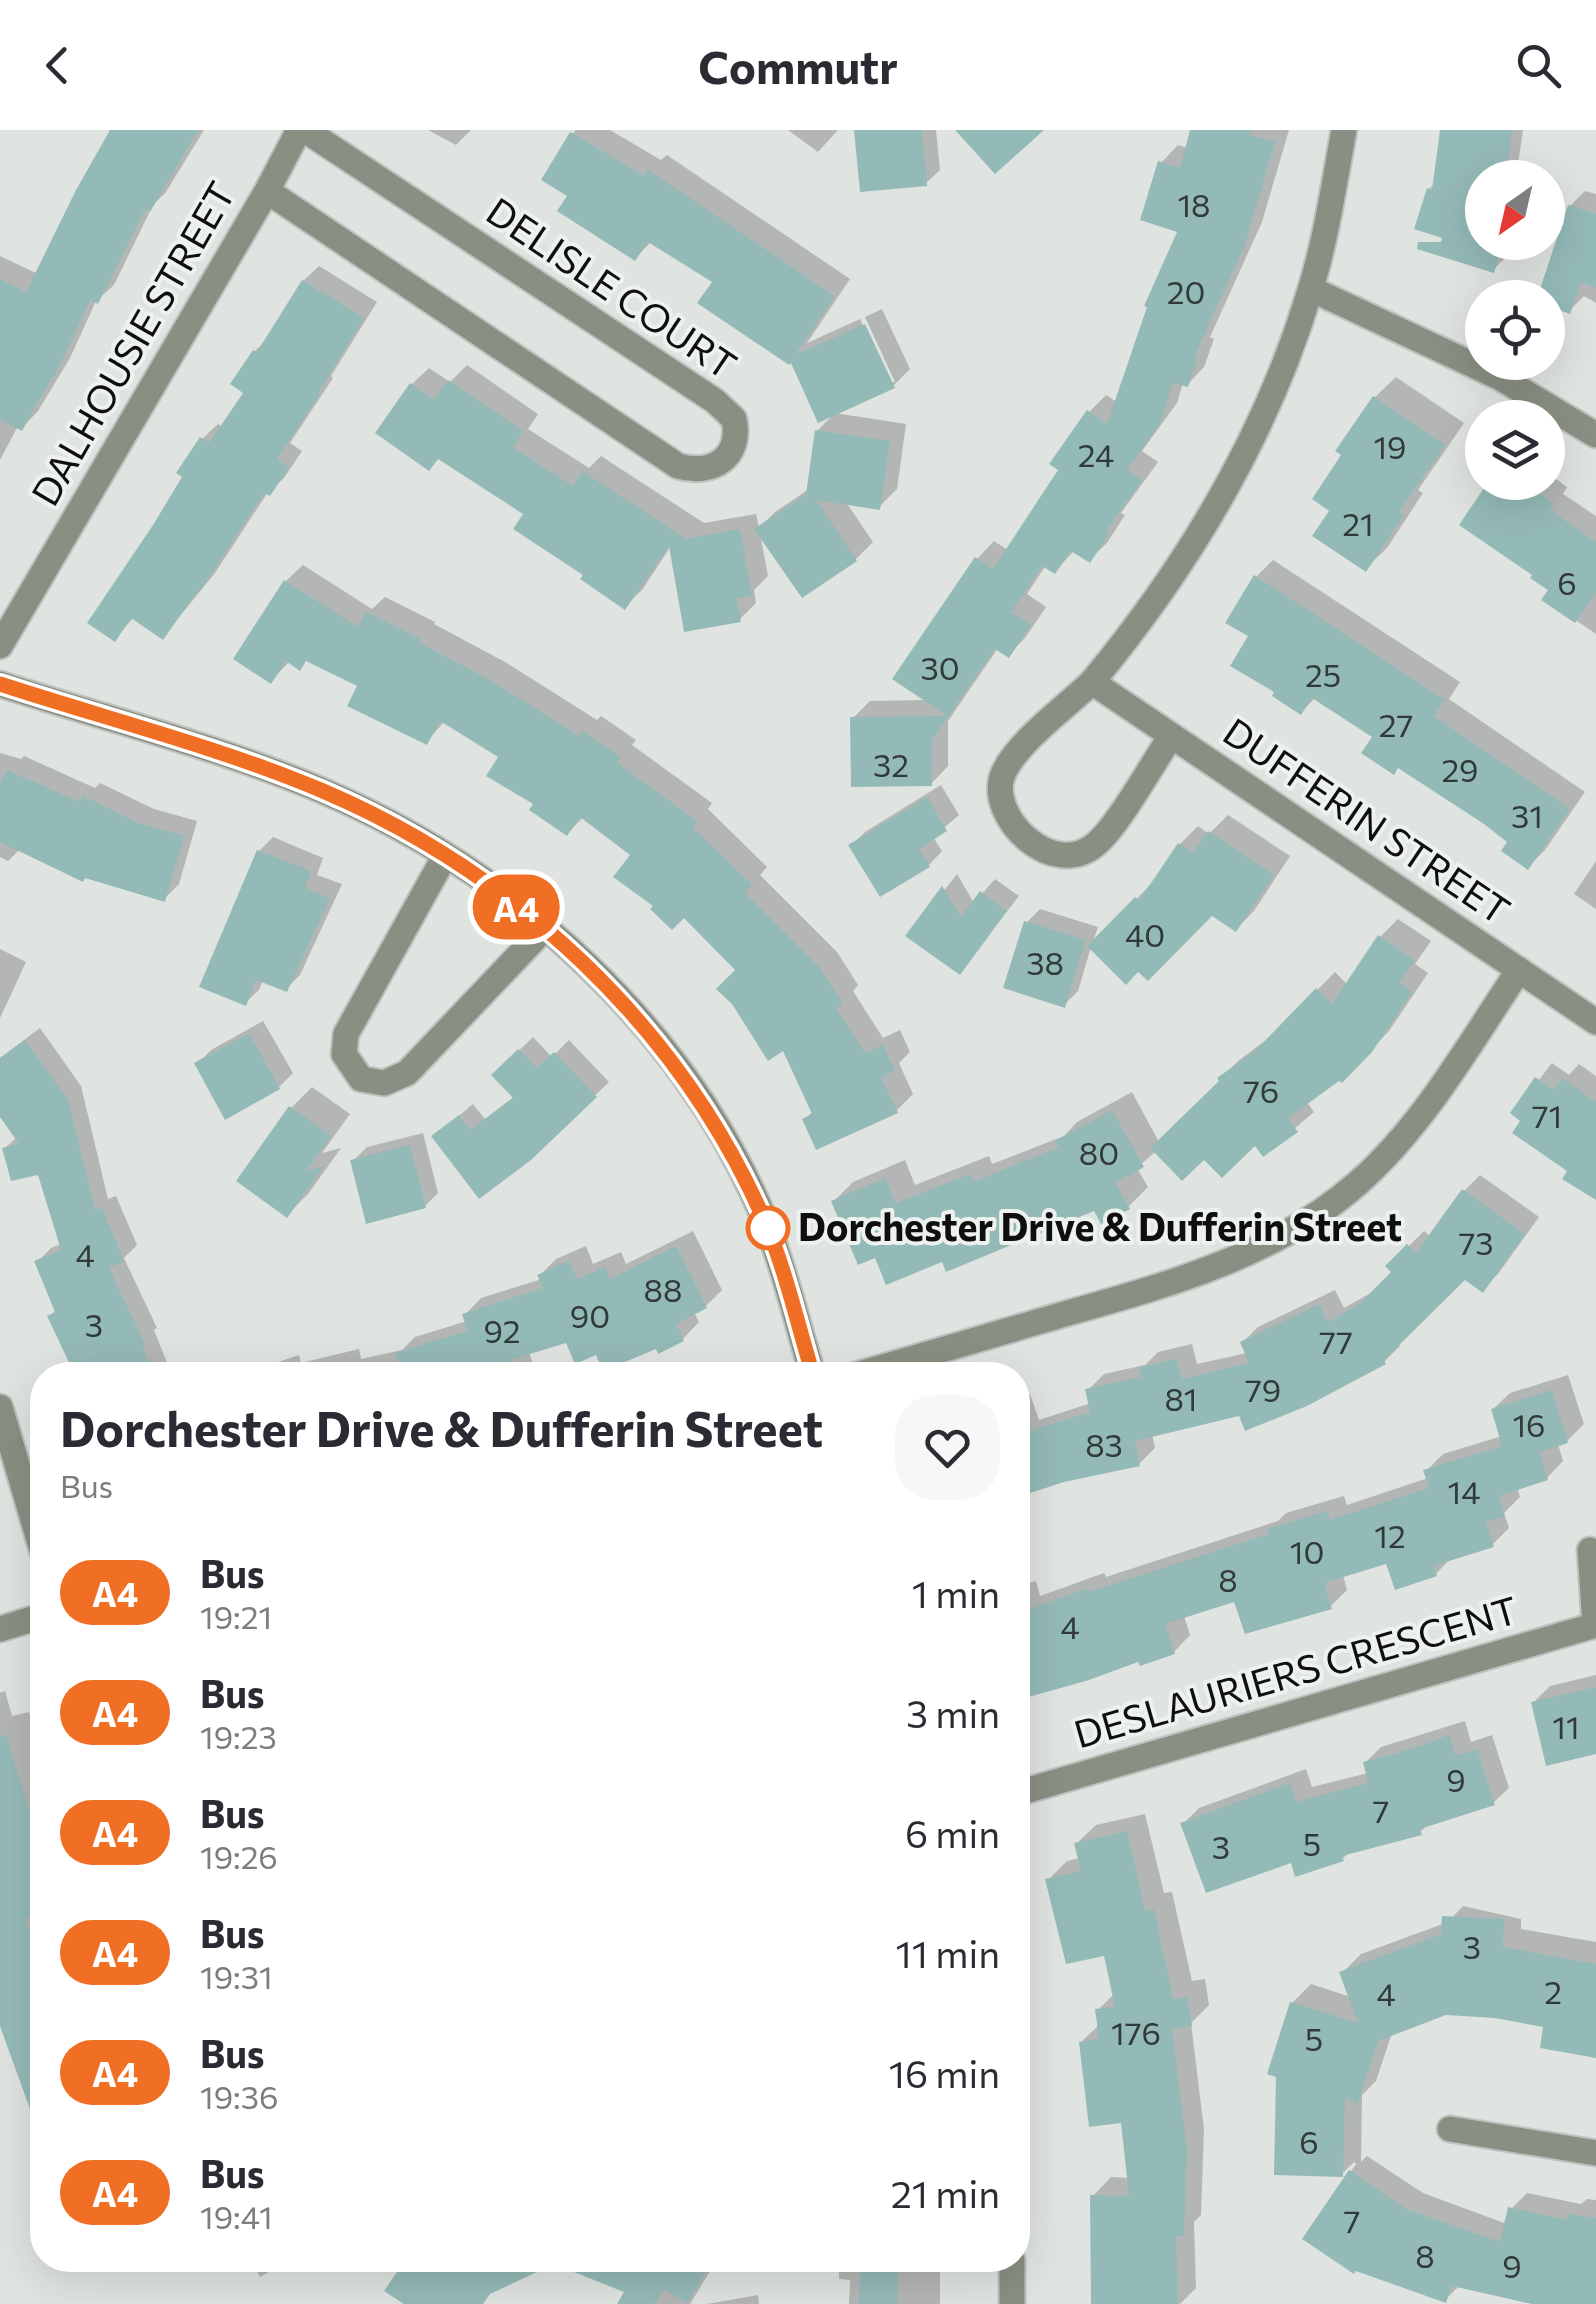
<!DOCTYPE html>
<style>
:root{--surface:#fff;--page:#f7f7f7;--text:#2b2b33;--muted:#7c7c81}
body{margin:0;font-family:Commissioner,sans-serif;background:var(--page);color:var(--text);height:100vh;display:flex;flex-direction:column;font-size:38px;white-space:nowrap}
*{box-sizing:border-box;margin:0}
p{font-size:32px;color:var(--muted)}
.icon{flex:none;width:55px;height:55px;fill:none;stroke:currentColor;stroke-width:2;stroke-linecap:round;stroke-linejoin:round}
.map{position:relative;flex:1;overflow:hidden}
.details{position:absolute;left:30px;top:1232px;width:1000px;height:910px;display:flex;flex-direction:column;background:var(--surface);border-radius:40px;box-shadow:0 10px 40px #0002}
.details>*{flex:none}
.badge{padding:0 20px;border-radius:32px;font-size:35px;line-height:65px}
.needle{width:65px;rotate:214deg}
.tools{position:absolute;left:1465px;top:30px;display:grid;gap:20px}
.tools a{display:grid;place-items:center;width:100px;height:100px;border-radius:50%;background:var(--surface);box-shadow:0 10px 40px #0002;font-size:50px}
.map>.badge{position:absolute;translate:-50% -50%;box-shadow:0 0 0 5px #fff}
.round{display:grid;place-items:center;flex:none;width:105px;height:105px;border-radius:40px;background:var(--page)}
.headline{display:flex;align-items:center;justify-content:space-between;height:170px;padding:0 30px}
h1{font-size:48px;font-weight:700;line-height:75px}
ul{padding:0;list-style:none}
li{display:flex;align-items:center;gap:30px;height:120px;padding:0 30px}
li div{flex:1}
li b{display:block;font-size:38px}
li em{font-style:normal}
li .badge{min-width:110px;font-weight:700;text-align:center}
header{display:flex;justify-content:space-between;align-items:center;height:130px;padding:0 30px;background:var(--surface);font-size:45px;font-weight:700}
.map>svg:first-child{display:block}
.shadow{fill:#0003}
.building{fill:#94bab7}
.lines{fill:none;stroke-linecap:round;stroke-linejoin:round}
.minor-casing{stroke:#bec2bf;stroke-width:29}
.tertiary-casing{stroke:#bec2bf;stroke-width:29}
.minor{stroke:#8a8f83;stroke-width:25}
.tertiary{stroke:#8a8f83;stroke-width:25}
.line-casing{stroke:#fff;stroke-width:22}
.line{stroke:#f16f25;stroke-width:15}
.stop-dot{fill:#fff;stroke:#f16f25;stroke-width:5}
.labels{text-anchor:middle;stroke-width:8;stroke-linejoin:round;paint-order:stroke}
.number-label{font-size:32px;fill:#303a38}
.street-label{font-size:38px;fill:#0e0f0e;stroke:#edf1ef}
.stop-label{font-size:38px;font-weight:bold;fill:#0e0f0e;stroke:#edf1ef;text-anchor:start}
</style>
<header><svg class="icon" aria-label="back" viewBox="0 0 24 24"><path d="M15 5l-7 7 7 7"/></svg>Commutr<svg class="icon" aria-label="search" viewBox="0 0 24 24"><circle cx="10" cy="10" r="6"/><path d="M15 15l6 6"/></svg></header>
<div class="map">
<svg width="1596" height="2174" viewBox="0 0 1596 2174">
<rect width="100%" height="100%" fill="#e0e4e1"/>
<g class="shadow">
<path d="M108 0H204L166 62 153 75 114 155 96 171 70 228 38 281 22 298 18 296 0 330V126L38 144 112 2Z"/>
<path d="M428 0H471L456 15Z"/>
<path d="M576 0H610L661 30 667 25 850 149 807 213 860 189 889 252H895L865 187 882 179 910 239 893 256 792 229 716 151 652 111 635 128 570 65 572 4Z"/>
<path d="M788 0H838L818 22Z"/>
<path d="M857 0H936L940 40 926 53Z"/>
<path d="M1192 0H1289L1262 92 1210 207 1214 209 1204 237 1187 255 1183 253 1177 273 1142 321 1158 332 1121 383 1125 385 1107 413 1089 430 1075 420 1055 441 1046 435 1027 464 1046 477 1025 508 1008 525 998 518 948 591V636L931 654 853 588 870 571 928 570 977 429 994 411 1008 420 1062 340 1089 282 1106 265 1117 272 1181 101 1161 33 1178 15 1188 18Z"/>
<path d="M1442 0H1523L1516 48H1482V112H1511L1507 126 1493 140 1445 106 1429 59 1435 53Z"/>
<path d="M1585 61 1596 64V173L1584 166 1569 181 1548 173V168L1570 76Z"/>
<path d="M319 136 377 172 331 246 333 248 290 313 302 321 284 348 268 362 215 443 163 507 134 487 115 509 202 309 218 294 223 297 247 262 255 221 269 207 303 151Z"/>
<path d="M467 235 538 284 528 299 589 338 601 326 704 393 756 384 759 398 775 382 809 359 817 301 835 283 906 294 897 359 879 377 846 372 873 412 856 429 802 465 760 403 768 446 754 460 756 473 739 490 671 416 642 460 625 476 586 444 526 383 440 327 429 338 412 254 429 238 450 252Z"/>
<path d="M1396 247 1464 293 1418 360 1423 363 1387 418 1366 438 1332 380 1345 324 1375 267Z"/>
<path d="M1548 343 1567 357 1563 364 1596 386V504L1545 469 1551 460 1535 444 1462 394 1491 352H1548Z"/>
<path d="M1273 430 1460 552 1449 569 1585 662 1545 720 1528 737 1510 711 1375 606 1315 568 1301 582 1251 506 1256 447Z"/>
<path d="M303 435 372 479 385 467 435 492 434 494 507 533 597 590 601 586 636 610 632 615 712 673 708 679 767 737 760 745 837 822 858 855 853 861 883 908 900 900 910 922 899 933 913 964 896 981 805 990 813 981 784 918 739 840 684 784 657 776 634 724 584 687 567 703 502 626 445 591 426 612 360 555 307 529 290 531 271 551 286 451Z"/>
<path d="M0 623 21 629 24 626 95 658 100 653 154 679 197 691 179 754 164 769 20 719 8 731 0 727Z"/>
<path d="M941 655 959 685 933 707 942 721 929 735 851 716 865 702Z"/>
<path d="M1228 685 1290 726 1254 781 1236 799 1212 783 1138 839 1091 817 1078 861 1064 875 1027 792 1040 779 1098 797 1092 814 1154 751 1180 714 1198 696 1209 704Z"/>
<path d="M273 707 323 728 317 745 342 754 300 845 286 859 263 850 259 860 245 873 259 721Z"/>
<path d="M1596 731V779L1574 764Z"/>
<path d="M957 744 974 773 995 749 1019 766 960 842 909 805Z"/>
<path d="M1398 789 1431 811 1415 834 1428 843 1389 901 1342 950 1340 948 1307 972 1314 982 1264 1024 1255 1012 1204 1026 1156 1021 1137 1038 1148 1057 1128 1077 1095 1078 944 1129 876 1125 833 1072 853 1052 905 1030 915 1055 989 1026 992 1034 1064 1006 1077 992 1132 962 1159 1012 1222 951 1220 949 1238 931 1274 904 1335 842 1348 855 1380 807Z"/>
<path d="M0 819 26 832 0 888Z"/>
<path d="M263 891 293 943 279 957 226 986 197 934 211 920Z"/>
<path d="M40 898 81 956 108 1069 116 1066 137 1115 124 1128 157 1198 154 1200 172 1245H98L50 1186 57 1179 37 1132 51 1118 61 1114 40 1042 5 1018 17 1007 0 983V928Z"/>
<path d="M533 907 552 927 569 910 609 952 529 1029 435 1006 473 974 485 989 515 966 494 945Z"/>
<path d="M1552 933 1569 945 1579 934 1596 946V1067L1513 983Z"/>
<path d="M312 957 350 984 322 1023 341 1018 308 1064 287 1085 291 978Z"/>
<path d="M423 1003 438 1063 425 1076 353 1031 367 1017Z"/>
<path d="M1480 1045 1539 1087 1498 1144 1482 1159 1464 1147 1398 1213 1400 1216 1384 1232 1240 1283 1152 1304 1155 1318 1139 1334 1063 1350 1018 1365V1268L1030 1264 1039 1290 1091 1273 1088 1260 1104 1244 1145 1235 1158 1222 1192 1214 1197 1234 1247 1223 1243 1212 1258 1197 1335 1160 1344 1178 1376 1160 1395 1142 1389 1136 1424 1101 1431 1107 1464 1061Z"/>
<path d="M693 1101 722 1160 706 1176 694 1182 699 1192 683 1209 657 1215 597 1222 567 1210 529 1222 535 1242 532 1245H239L299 1225 301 1233 359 1219 361 1229 402 1220 415 1207 467 1191 465 1185 481 1168 542 1149 540 1145 556 1129 586 1116 593 1134 621 1122 626 1134Z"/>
<path d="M1568 1245 1584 1294 1567 1311 1558 1314 1563 1331 1547 1348 1517 1357 1520 1367 1504 1383 1509 1398 1492 1415 1452 1427 1436 1444 1388 1431 1343 1445 1347 1460 1330 1477 1236 1469 1184 1486 1190 1505 1174 1522 1140 1529 1019 1567 1018 1456 1036 1451 1040 1466 1104 1443 1106 1447 1278 1391 1286 1383 1344 1366 1347 1375 1428 1348 1426 1341 1443 1324 1502 1306 1493 1279 1510 1263Z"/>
<path d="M1596 1545V1622L1533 1573 1550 1556Z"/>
<path d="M5 1561 12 1586 29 1582 38 1612 32 1618 42 1651V2005L0 1891V1563Z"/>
<path d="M1465 1591 1471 1612 1492 1605 1509 1658 1493 1673 1429 1694 1420 1702 1351 1721 1342 1729 1292 1730 1183 1694 1199 1678 1306 1639 1312 1657 1368 1643 1366 1632 1381 1617Z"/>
<path d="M1145 1684 1164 1763 1172 1762 1192 1851 1205 1849 1209 1875 1191 1893 1204 1999 1201 2085 1194 2092 1196 2158 1180 2174H1093V2066L1111 2047 1129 2048 1123 1990 1081 1912 1100 1894 1098 1880 1115 1863 1106 1823 1048 1750 1067 1731 1080 1728 1077 1713 1096 1695Z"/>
<path d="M1463 1776 1521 1789V1799L1596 1812V1928L1546 1895 1495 1886 1445 1883 1392 1903 1376 1951 1362 1965 1361 2032 1367 2026 1423 2063 1507 2094 1511 2079 1527 2063 1581 2074 1587 2069 1596 2070V2174H1543L1460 2155 1445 2170 1306 2108 1356 2034 1354 2032 1342 2044 1292 1873 1311 1854 1351 1867 1342 1843 1361 1824 1448 1792Z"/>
<path d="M42 2005V2028L32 2016Z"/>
<path d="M226 2130H291L260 2147 252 2131 232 2141Z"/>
<path d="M646 2130H717L690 2174H636Z"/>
<path d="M839 2130H940V2174H849L850 2150 839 2149Z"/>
<path d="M758 2165 759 2174H707Z"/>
</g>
<g class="building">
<path d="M110 0H198L150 82 145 79 98 174 90 170 54 248 52 247 22 301 0 289V149L26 162 76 60Z"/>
<path d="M854 0H922L927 56 860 62Z"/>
<path d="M955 0H1044L995 44Z"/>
<path d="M1190 0H1252L1250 5 1275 12 1246 112 1195 225 1198 226 1188 257 1173 253 1160 293 1127 340 1142 350 1106 401 1109 404 1090 433 1071 421 1055 444 1042 436 1011 482 1031 495 1009 528 995 519 932 610V656L851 657 850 587 947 586 892 549 975 427 993 439 1058 340 1049 334 1087 280 1107 294 1147 177 1144 176 1177 102 1140 90 1158 31 1180 38Z"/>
<path d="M1440 0H1512L1506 48H1482V112H1503L1494 143 1417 119 1418 112H1441L1442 108 1414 99 1427 58 1432 60Z"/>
<path d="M570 2 644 46 648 40 835 166 795 225 865 194 895 258 818 293 791 233 789 235 697 173 712 152 648 112 635 131 557 81 567 66 541 50Z"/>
<path d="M1568 75 1596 84V158L1581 152 1570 184 1548 176V168H1537Z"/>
<path d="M302 150 364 188 318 263 320 264 277 329 289 338 270 366 264 363 200 461 198 460 163 510 131 488 115 512 87 493 153 395 182 347 176 343 200 307 209 313 243 263 230 254 253 220 257 222Z"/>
<path d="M448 250 523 301 513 317 573 356 582 341 686 409 740 399 752 466 736 468 741 492 684 502 669 416 625 480 580 449 583 445 513 399 523 384 438 329 429 341 375 303 410 253 434 270Z"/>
<path d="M1373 266 1445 315 1399 382 1404 385 1366 442 1312 406 1329 381 1312 369 1341 325 1335 321Z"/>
<path d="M815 300 890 311 880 380 816 370 857 431 802 468 754 399 806 364Z"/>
<path d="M1488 352 1511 367 1524 352 1554 374 1550 380 1596 412V463L1575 493 1541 470 1548 460 1530 448 1532 445 1459 395Z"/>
<path d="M1254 445 1445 570 1434 586 1570 679 1528 740 1501 721 1507 712 1484 694 1398 638 1394 645 1361 623 1372 607 1312 568 1301 585 1272 566 1274 562 1230 536 1248 506 1225 493Z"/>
<path d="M284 450 358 497 366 482 420 509 418 512 490 550 579 606 582 601 621 627 617 633 697 691 693 698 752 755 745 763 820 838 843 874 836 878 865 923 883 915 895 941 881 947 898 983 816 1020 802 989 812 984 783 921 768 931 732 874 716 859 735 840 684 788 672 800 650 779 653 776 613 747 630 725 580 687 567 706 529 680 533 674 486 646 498 627 440 591 427 615 347 576 357 556 306 531 300 541 286 531 271 554 233 529Z"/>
<path d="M7 640 80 672 83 666 138 693 184 706 165 772 85 748 83 752 0 712V655Z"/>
<path d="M927 667 947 701 919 719 930 737 880 767 848 715Z"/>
<path d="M1208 701 1274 745 1236 802 1212 786 1148 851 1138 842 1126 855 1087 816 1135 767 1139 771 1178 713 1193 723Z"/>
<path d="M257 720 311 741 305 758 330 768 287 862 256 850 246 876 199 857Z"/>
<path d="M942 756 961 787 980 761 1007 781 960 845 905 806Z"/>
<path d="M1024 791 1086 810 1065 878 1003 858Z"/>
<path d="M1378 805 1415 830 1399 853 1412 862 1372 922 1342 953 1339 951 1288 988 1298 1002 1263 1027 1255 1016 1222 1048 1204 1030 1182 1051 1150 1018 1219 951 1217 948 1256 920 1316 858 1332 874Z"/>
<path d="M249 903 280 959 225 990 194 933Z"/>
<path d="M25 910 68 970 95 1080 102 1078 124 1131 109 1138 145 1214 142 1215 154 1245H75L47 1186 55 1182 34 1131 61 1120 38 1045 11 1051 2 1018 19 1014 0 987V928Z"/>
<path d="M518 919 537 938 554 922 597 967 531 1030 479 1069 431 1006 459 985 470 1000 513 968 491 945Z"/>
<path d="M1535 947 1554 960 1562 948 1596 972V1070L1562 1049 1567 1041 1512 1003 1520 991 1510 983Z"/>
<path d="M289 976 331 1006 306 1041 324 1036 287 1088 236 1051Z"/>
<path d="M1112 980 1144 1037 1115 1053 1130 1079 1101 1094 1094 1081 946 1142 942 1132 886 1155 875 1128 858 1135 831 1071 885 1048 896 1073 970 1044 973 1052 1059 1017 1055 1011Z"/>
<path d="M410 1015 426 1078 366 1094 350 1030Z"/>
<path d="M1462 1059 1525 1104 1483 1163 1465 1150 1384 1230 1386 1234 1307 1276 1245 1301 1239 1286 1135 1311 1140 1336 1064 1352 1018 1367V1305L1090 1282 1085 1259 1141 1247 1139 1237 1177 1229 1182 1249 1249 1233 1240 1212 1319 1174 1328 1192 1358 1175 1391 1142 1385 1136 1407 1114 1416 1123Z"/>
<path d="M676 1116 707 1178 676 1194 684 1211 658 1224 656 1219 603 1241 596 1225 575 1234 566 1213 510 1230 515 1245H402L395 1223 467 1201 462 1184 543 1158 537 1145 569 1131 577 1149 605 1137 610 1149Z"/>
<path d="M1552 1260 1568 1313 1539 1322 1548 1350 1499 1366 1505 1386 1486 1392 1494 1417 1433 1436 1437 1446 1395 1460 1386 1434 1324 1453 1332 1479 1245 1504 1234 1472 1165 1494 1175 1524 1140 1536 1138 1532 1089 1550 1018 1570V1484L1087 1458 1089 1462 1268 1404 1267 1399 1327 1381 1330 1390 1429 1358 1423 1340 1502 1316 1491 1279Z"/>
<path d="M1596 1557V1624L1546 1636 1531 1572Z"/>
<path d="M6 1605 42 1723V1783L25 1789 42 1836V2003L39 2004 0 1896V1606Z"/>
<path d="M1449 1605 1456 1626 1477 1619 1495 1675 1420 1699 1422 1705 1342 1726 1344 1731 1295 1747 1291 1733 1206 1763 1180 1693 1290 1653 1296 1672 1368 1653 1363 1632 1415 1618Z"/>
<path d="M1127 1701 1145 1781 1154 1779 1173 1869 1187 1867 1192 1896 1172 1899 1187 2020 1184 2106H1176L1178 2174H1091L1090 2065 1129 2066 1121 1993 1089 1997 1079 1912 1099 1909 1095 1879 1115 1877 1104 1826 1066 1834 1045 1749 1081 1741 1074 1713Z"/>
<path d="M1442 1786 1504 1789 1503 1817 1596 1834V1928L1540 1918 1543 1897 1495 1888 1446 1885 1378 1911 1358 1973 1345 1968 1343 2047 1274 2045 1276 1947 1267 1944 1290 1872 1358 1893 1339 1842 1441 1804Z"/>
<path d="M1349 2040 1406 2079 1500 2112 1508 2077 1567 2090 1568 2084 1596 2088V2174H1532L1452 2156 1446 2173 1356 2141 1354 2144 1302 2109Z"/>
<path d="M405 2130H713L687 2173 664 2159 655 2174H617L624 2162 554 2134 490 2164 483 2174H404L384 2161Z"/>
<path d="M860 2130H898L897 2174H859Z"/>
</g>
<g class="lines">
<defs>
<g id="minor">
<path d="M267 61 678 336C713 346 742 327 734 289L715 271 305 0"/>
<path d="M1311 159 1501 248 1596 305"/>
<path d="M0 516 267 61 299 0"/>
<path d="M1092 552C1067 576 1012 616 1002 647 989 688 1053 751 1096 714 1118 696 1153 633 1171 606"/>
<path d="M445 726 346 904 344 924 361 949 384 953 407 943 544 799"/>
<path d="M1519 840 1596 892"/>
<path d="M0 1277 42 1420"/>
<path d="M1590 1420 1595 1495"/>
<path d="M1018 1663 1596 1495"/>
<path d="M1450 1999 1596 2023"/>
</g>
<g id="tertiary">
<path d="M0 554C106 589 220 617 323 661 515 743 686 898 766 1093 786 1142 797 1194 813 1245"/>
<path d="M856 1245C927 1224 997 1204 1068 1183 1171 1154 1276 1125 1358 1053 1424 995 1470 913 1519 840L1092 552C1188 436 1265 309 1309 164 1326 111 1334 54 1344 0"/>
<path d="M0 1499 42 1486"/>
<path d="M1012 2130V2174"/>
</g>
</defs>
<use href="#minor" class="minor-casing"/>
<use href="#tertiary" class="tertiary-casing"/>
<use href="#minor" class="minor"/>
<use href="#tertiary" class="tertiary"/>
</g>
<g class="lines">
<defs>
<path id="line" d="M0 554C107 589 219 617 323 661 515 743 678 895 763 1087 785 1137 797 1192 813 1245"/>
</defs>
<use href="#line" class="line-casing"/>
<use href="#line" class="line"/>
</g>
<circle class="stop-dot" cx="768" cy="1098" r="20"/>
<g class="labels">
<g class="number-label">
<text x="1194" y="87">18</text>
<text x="1186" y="174">20</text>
<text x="1390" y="329">19</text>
<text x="1096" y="337">24</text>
<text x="1358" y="406">21</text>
<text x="1567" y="465">6</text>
<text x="940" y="550">30</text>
<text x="1323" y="557">25</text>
<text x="1396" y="607">27</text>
<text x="891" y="647">32</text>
<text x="1460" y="652">29</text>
<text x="1527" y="698">31</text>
<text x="1145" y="817">40</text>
<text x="1045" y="845">38</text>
<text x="1261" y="973">76</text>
<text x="1547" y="998">71</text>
<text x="1099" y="1035">80</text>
<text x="1476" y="1125">73</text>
<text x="85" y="1137">4</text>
<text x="663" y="1172">88</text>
<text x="590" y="1198">90</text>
<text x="94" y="1207">3</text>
<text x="502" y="1213">92</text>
<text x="1336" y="1224">77</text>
<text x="1263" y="1272">79</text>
<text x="1181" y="1281">81</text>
<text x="1529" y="1307">16</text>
<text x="1104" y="1327">83</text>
<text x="1464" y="1374">14</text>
<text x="1390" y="1418">12</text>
<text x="1307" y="1434">10</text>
<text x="1228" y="1462">8</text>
<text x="1070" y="1509">4</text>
<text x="1566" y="1609">11</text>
<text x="1456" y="1662">9</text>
<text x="1381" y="1693">7</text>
<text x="1312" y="1726">5</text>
<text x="1221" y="1729">3</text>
<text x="1472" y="1829">3</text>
<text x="1553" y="1874">2</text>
<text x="1386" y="1876">4</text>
<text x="1136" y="1915">176</text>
<text x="1314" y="1921">5</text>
<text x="1309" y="2024">6</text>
<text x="1352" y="2103">7</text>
<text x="1425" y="2138">8</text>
<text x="1512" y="2148">9</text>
</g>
<g class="street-label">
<text transform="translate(611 159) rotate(34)" y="13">DELISLE COURT</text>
<text transform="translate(134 214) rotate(-60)" y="13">DALHOUSIE STREET</text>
<text transform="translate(1366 692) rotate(34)" y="13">DUFFERIN STREET</text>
<text transform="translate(1296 1543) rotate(-16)" y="13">DESLAURIERS CRESCENT</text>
</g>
<g class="stop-label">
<text x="798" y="1111">Dorchester Drive &amp; Dufferin Street</text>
</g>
</g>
</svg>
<div class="tools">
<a><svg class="needle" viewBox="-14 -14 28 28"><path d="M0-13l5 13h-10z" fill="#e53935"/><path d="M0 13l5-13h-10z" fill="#7c7c81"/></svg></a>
<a><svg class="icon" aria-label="locate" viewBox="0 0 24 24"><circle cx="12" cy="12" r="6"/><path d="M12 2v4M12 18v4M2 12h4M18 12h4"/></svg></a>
<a><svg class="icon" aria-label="layers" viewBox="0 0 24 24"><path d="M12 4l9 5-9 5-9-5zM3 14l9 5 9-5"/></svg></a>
</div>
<b class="badge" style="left:516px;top:777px;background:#f16f25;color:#fff">A4</b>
<section class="details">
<div class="headline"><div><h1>Dorchester Drive &amp; Dufferin Street</h1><p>Bus</p></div><a class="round"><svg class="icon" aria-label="heart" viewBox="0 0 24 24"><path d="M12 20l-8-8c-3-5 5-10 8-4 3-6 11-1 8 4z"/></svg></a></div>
<ul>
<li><span class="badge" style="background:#f16f25;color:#fff">A4</span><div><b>Bus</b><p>19:21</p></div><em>1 min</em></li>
<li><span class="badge" style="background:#f16f25;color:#fff">A4</span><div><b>Bus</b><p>19:23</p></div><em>3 min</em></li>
<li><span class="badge" style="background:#f16f25;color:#fff">A4</span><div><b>Bus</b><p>19:26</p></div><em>6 min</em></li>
<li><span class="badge" style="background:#f16f25;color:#fff">A4</span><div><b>Bus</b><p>19:31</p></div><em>11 min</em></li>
<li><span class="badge" style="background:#f16f25;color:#fff">A4</span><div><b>Bus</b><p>19:36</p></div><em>16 min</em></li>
<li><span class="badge" style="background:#f16f25;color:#fff">A4</span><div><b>Bus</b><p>19:41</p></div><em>21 min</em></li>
</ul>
</section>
</div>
